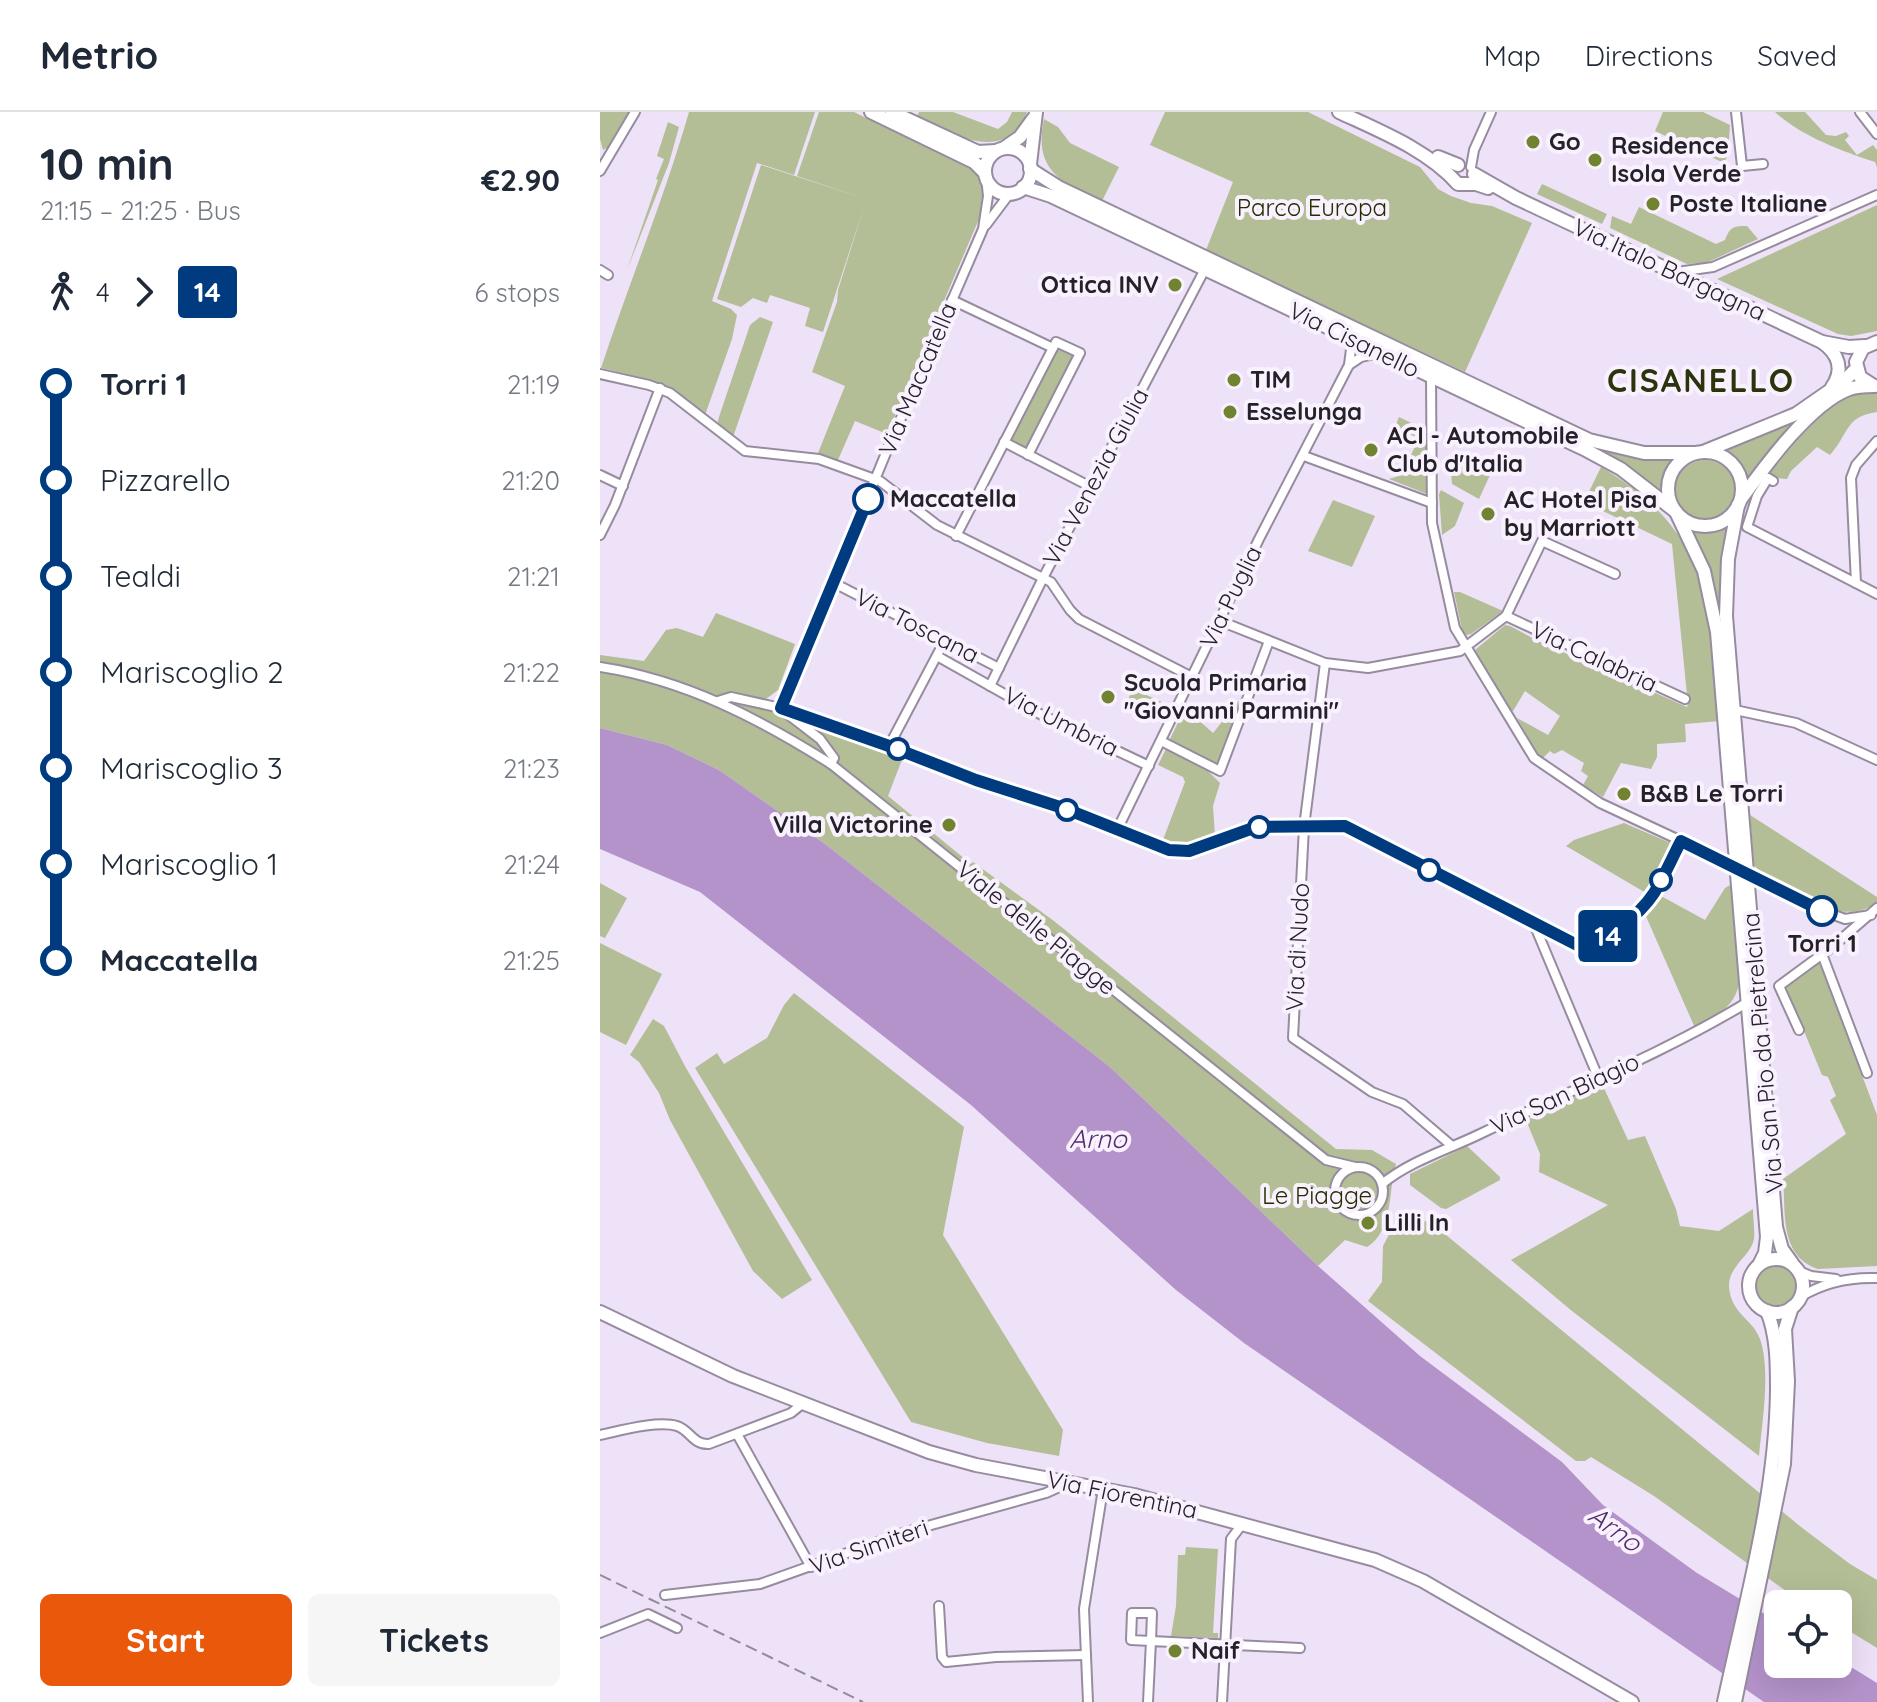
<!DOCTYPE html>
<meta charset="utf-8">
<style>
:root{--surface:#fff;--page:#f6f6f7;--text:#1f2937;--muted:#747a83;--line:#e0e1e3;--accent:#ea580c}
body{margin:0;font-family:Quicksand,sans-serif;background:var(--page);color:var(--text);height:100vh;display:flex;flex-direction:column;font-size:30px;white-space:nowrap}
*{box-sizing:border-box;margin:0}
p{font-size:26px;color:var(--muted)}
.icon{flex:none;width:44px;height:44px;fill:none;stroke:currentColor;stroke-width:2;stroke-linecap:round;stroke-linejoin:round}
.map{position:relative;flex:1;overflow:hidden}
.sheet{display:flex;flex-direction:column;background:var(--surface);width:600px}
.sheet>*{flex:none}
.badge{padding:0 16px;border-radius:6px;font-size:28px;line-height:52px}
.controls{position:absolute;left:1164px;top:1478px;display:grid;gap:16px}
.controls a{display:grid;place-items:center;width:88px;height:88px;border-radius:12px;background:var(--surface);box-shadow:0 8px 32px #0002;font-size:40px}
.map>.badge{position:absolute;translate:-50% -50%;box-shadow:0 0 0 4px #fff}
.legs{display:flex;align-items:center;gap:12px;height:88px;padding:0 40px;font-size:26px}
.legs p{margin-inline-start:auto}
.headline{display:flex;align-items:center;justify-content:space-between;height:136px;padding:0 40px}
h1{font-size:44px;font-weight:700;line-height:60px}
.primary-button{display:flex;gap:16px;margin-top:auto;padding:16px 40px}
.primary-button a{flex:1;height:92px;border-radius:12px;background:var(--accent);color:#fff;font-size:32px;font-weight:700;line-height:92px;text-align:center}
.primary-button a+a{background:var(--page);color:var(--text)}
ul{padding:0 40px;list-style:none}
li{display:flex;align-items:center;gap:28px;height:96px;font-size:30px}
li i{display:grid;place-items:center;width:12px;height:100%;margin:0 10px;background:currentColor}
li i::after{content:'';width:20px;height:20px;margin:-10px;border:6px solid;border-radius:50%;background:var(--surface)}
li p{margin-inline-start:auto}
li:first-child i{background:linear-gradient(#0000 50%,currentColor 0)}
li:last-child i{background:linear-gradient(currentColor 50%,#0000 0)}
header{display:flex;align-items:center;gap:48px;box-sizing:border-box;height:112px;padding:0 40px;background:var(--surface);border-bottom:2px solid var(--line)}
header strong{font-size:38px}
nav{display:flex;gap:44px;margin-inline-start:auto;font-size:28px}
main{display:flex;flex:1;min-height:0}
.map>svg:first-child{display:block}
.green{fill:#b3bd96}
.water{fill:#b493cb}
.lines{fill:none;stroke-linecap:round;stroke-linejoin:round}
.street-casing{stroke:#978c9f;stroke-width:12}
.secondary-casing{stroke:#978c9f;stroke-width:16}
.street{stroke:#fff;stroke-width:8}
.secondary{stroke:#fff;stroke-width:12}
.rail{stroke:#938a9a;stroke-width:2;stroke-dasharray:12 6;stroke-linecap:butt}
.line-1-casing{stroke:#fff;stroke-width:18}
.line-1{stroke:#003b80;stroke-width:12}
.poi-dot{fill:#718231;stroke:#f9f2fe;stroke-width:3}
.stop-1-dot{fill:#fff;stroke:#003b80;stroke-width:4}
.labels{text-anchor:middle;stroke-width:8;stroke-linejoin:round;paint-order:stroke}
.poi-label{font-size:24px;font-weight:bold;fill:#252129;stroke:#f9f2fe;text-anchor:start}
.park-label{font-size:24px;fill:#262e00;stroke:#f9f2fe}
.street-label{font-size:24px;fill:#252129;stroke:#f9f2fe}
.stop-label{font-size:24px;font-weight:bold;fill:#252129;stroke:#f9f2fe;text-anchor:start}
.water-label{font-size:26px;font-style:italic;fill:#542b6d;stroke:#f9f2fe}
.district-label{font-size:32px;font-weight:bold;letter-spacing:2px;fill:#2c340d;stroke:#f9f2fe}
</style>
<header>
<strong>Metrio</strong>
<nav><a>Map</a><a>Directions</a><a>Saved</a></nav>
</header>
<main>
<section class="sheet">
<div class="headline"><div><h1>10 min</h1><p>21:15 – 21:25 · Bus</p></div><b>€2.90</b></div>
<div class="legs"><svg class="icon" aria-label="walk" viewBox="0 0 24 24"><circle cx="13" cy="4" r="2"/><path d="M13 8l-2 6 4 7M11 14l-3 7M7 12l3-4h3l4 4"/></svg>4<svg class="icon" aria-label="forward" viewBox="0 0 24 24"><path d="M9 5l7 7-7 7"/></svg><b class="badge" style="background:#003b80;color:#fff">14</b><p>6 stops</p></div>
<ul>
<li><i style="color:#003b80"></i><b>Torri 1</b><p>21:19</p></li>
<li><i style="color:#003b80"></i><span>Pizzarello</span><p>21:20</p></li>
<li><i style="color:#003b80"></i><span>Tealdi</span><p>21:21</p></li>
<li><i style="color:#003b80"></i><span>Mariscoglio 2</span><p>21:22</p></li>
<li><i style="color:#003b80"></i><span>Mariscoglio 3</span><p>21:23</p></li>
<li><i style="color:#003b80"></i><span>Mariscoglio 1</span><p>21:24</p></li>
<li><i style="color:#003b80"></i><b>Maccatella</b><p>21:25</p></li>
</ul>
<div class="primary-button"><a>Start</a><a>Tickets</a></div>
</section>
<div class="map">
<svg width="1277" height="1590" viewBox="0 0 1277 1590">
<rect width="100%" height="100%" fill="#eee2f8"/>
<g class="green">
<path d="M0 0H30L10 34 3 38 0 27Z"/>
<path d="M89 0H215L194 63 157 51 112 189 131 197 137 203 132 227 105 303C70 274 44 266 1 256 29 171 64 87 89 0Z"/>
<path d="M219 0H254L371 57 379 66 383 77 379 107 287 322 255 309 238 348 218 341 245 274 212 260 237 190 238 178 264 95 223 220 205 214 210 196 170 183 167 191 153 186 141 195 117 187 161 53 266 87 197 64Z"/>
<path d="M319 0H353L398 17 407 10 412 0H427C406 54 352 22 317 5Z"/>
<path d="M565 0H708L820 55 838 77 851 84 871 91 892 94 932 111 865 260 606 138 633 70 550 33Z"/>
<path d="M1063 0H1103L1130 13 1128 43 1124 51 1055 19Z"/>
<path d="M1175 0H1205L1226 23 1236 24 1246 20 1249 24 1245 28 1257 43 1273 33 1277 38V55L1275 50C1242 39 1201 24 1175 0Z"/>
<path d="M444 7 458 15 470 31 519 55 502 89C461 71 433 58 444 7Z"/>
<path d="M68 10 79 15 69 51 27 158 58 68 56 67 64 47 57 44Z"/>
<path d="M942 72 1007 102 1002 112 937 82Z"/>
<path d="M1277 93V219L1251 224 1238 222 1117 167Z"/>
<path d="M1039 95 1116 132 1125 128C1130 115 1133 114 1147 114L1158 127 1106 151 1087 152 1010 116 1012 104 1031 112Z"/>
<path d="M160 205 173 210 133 325 117 313 119 305 150 213Z"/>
<path d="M458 236 473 244 426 336 411 329Z"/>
<path d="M1277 281V300C1245 304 1249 322 1230 343L1217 335 1191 359 1187 367 1175 366 1169 362C1189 339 1227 288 1258 282 1264 281 1271 282 1277 281Z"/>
<path d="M1216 294 1147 370 1141 354 1121 338Z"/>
<path d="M799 305 826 318 827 382 789 367 802 363 817 330 816 325 795 315Z"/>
<path d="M991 332 1076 347 1066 364 1061 381 990 335Z"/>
<circle cx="1105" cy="378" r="30"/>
<path d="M860 350 890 363 879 387 852 372 851 361Z"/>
<path d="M1001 355C1113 422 1109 492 1120 609L1085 612 1086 630 1057 632V645L1051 657 1021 651 1003 685 983 673 988 664 981 659 984 651 962 638 954 642 950 639 942 647 938 643 917 606 948 623 960 604 925 579 913 599 908 596 875 538 905 513 910 514 940 530 1087 595 1090 587 1087 583 1072 432 984 390Z"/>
<path d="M841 378 864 391 855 414 842 423 839 382Z"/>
<path d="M733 388 775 404 752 455 708 439Z"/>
<path d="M1130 414 1120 513 1091 420H1117Z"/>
<path d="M854 480H860L903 499 871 522 866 523 862 518Z"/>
<path d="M116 501 195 532 178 578 166 587 171 599 184 605 192 603 303 645 288 684 371 752 373 750 454 809 736 1037 772 1038 796 1052C788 1077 794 1119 767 1135L745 1128 718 1154 510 955 225 732 119 658 67 633 0 616V543L44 549 66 518 77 516 103 525Z"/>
<path d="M533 577 562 590 553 609 524 596Z"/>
<path d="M639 589 641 591 618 652 569 629 585 596 613 621Z"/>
<path d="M566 637 608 659 620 671 613 694 615 725C597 736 581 737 561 733L585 670 583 665 558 653Z"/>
<path d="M1150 703 1277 785V790C1242 818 1195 779 1162 762L1154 753Z"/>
<path d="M1024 711 1073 732 1046 781 966 734 974 728Z"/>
<path d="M0 771 27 786 5 826 0 824Z"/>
<path d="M1132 772 1139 871C1135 896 1115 904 1095 916L1045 802 1061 784 1105 808 1125 776Z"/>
<path d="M0 831 62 862 26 933 0 920Z"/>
<path d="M1218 852H1220L1277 1003V1154L1218 1157C1179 1144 1186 1100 1183 1067L1246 1022 1230 988 1236 984 1228 965 1222 963 1186 875Z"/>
<path d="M194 881 364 1015 343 1123 463 1318 459 1344 387 1331 311 1310 95 956 117 941 124 952 167 926 184 893Z"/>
<path d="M53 907 64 914 86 956 212 1168 182 1187 153 1159 70 1008 59 981 39 950 30 943Z"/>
<path d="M1002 972 1028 1028 1045 1024 1076 1097 1080 1114 1119 1119 1153 1097C1153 1106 1155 1118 1154 1127 1151 1144 1128 1154 1129 1175 1131 1202 1153 1207 1160 1227 1171 1259 1162 1310 1159 1344L972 1199 911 1148 1008 1093 939 1060 940 1042 926 1008Z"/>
<path d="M867 1034 900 1065V1068L846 1097 841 1096 810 1073V1062Z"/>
<path d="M829 1109 1201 1415 1250 1452 1277 1468V1536L1238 1512V1492H1204L1054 1384 991 1345 985 1349H976L768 1189 782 1170 783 1134 794 1113 806 1110Z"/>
<circle cx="1176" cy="1173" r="21"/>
<path d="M586 1435 618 1437 613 1521H618V1526L571 1524 576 1494 578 1443H585Z"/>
</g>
<path class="water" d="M0 616 67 633 119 658 225 732 510 955 718 1154 820 1244 962 1350 1003 1393 1097 1461 1178 1510V1552H1238V1547L1277 1571V1590H1164L644 1231 576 1178 371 993 100 780 0 737Z"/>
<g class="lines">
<defs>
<g id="street">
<path d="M1136 0 1142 54 1163 52"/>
<path d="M1260 0 1277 22"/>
<path d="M871 55 874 38 891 0"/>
<path d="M0 59 35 0"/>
<path d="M386 113 410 81"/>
<path d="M0 158 8 163"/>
<path d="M1077 160 1113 155 1277 83"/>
<path d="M352 188 453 236"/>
<path d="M748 225 751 237 749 253 761 245 780 241"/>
<path d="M0 262 49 273 70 281 145 339 219 347 280 369 337 413 451 470 470 498 479 507 592 565"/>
<path d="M831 265 832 411 855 516 934 646 1000 691 1137 755 1215 796 1245 807 1271 803"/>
<path d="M404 330 491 375"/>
<path d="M704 344 832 391"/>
<path d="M0 363 23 374"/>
<path d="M1173 369 1168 366 1157 384 1147 415 1277 482"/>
<path d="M0 423 15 393 60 276"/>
<path d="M356 424 456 230 480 241 428 343"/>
<path d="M234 471 399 556"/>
<path d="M1256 471 1251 366 1256 353 1277 329"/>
<path d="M906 504 942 429 1015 462"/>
<path d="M620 509 725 551 768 556 860 539 906 504 1085 587"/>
<path d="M337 544 438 601 549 654"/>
<path d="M725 551 704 715 693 926 772 980 803 992 852 1034"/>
<path d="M0 555C85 568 160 607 231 652L726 1048 755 1055"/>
<path d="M390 574 443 466 605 157"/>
<path d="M118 589 131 585 181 596 289 634 376 668 476 701 559 736 575 739 595 737 651 716 742 713 977 833C1002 836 1041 802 1054 781 1064 765 1072 746 1081 729"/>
<path d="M181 596 288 336 383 117 388 84 386 65"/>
<path d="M181 597 220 627 234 646 231 652"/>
<path d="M1135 598 1196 611 1277 648"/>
<path d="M561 629 620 659 669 529"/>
<path d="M289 634 345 528"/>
<path d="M517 718 659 427 749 253"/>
<path d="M934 812 998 965"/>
<path d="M1222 842 1267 961"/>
<path d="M1199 918 1179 874 1232 835 1277 796"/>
<circle cx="759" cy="1079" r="24"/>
<path d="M782 1072C810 1049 847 1038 880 1022 969 979 1064 941 1148 890"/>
<path d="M1199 1159 1211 1164 1236 1167"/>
<path d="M1200 1185C1223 1171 1250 1165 1277 1166"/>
<path d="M137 1322 211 1455"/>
<path d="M0 1323C19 1319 58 1308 77 1314 90 1318 93 1333 109 1332L191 1301 202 1292"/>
<path d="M65 1483 160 1472 306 1420 446 1381 468 1371"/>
<path d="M339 1494 342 1545 346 1550 396 1545 486 1543"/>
<path d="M532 1501H552L551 1529 531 1528Z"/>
<path d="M0 1521 48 1502 77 1516"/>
<path d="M488 1590 484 1497 503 1377"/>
<path d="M548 1590 551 1529 700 1536"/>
<path d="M622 1590 631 1427 643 1411"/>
</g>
<g id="secondary">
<path d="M271 0 374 50 385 61"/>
<path d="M292 0 378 40 396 39"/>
<path d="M739 0C780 19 828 38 858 72H876L888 76"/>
<path d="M404 36 420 25 433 7"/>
<circle cx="408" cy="59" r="23"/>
<path d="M838 45 858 53"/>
<path d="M430 52 436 0"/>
<path d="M430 57 460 76 989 328 1044 341H1096"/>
<path d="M874 62 916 86 1222 230 1249 235 1265 234"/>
<path d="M423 75 451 84 984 337 1021 357 1075 399"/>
<path d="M1222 230C1239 242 1244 258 1232 275"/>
<path d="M1274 274 1260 265 1256 250 1263 236 1277 230"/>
<path d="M1103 340 1196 302 1245 268 1257 256"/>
<circle cx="1105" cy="377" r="37"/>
<path d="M1141 387C1165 354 1211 291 1249 277 1257 274 1265 274 1274 274"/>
<path d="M1138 393 1128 447 1126 504 1176 1115 1182 1137 1192 1151"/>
<path d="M1076 400 1104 459 1117 520 1167 1125 1165 1141 1160 1151"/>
<circle cx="1176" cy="1174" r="27"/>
<path d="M0 1200 133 1264 329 1340 376 1353 534 1383 775 1448 823 1469 1032 1590"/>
<path d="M1124 1590C1146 1487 1176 1383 1177 1277 1177 1251 1177 1224 1167 1199"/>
<path d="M1135 1590 1184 1352 1188 1269 1185 1217 1192 1195"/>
</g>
</defs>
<use href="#street" class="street-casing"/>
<use href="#secondary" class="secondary-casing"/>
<use href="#street" class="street"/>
<use href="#secondary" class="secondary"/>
<path class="rail" d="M0 1463 263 1590"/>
</g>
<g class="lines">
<defs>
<path id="line-1" d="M268 387 181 596 289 634 376 668 466 697 569 738 589 739 656 715 745 714 977 833C1001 836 1041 801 1054 781 1064 765 1072 746 1081 729L1222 799"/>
</defs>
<use href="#line-1" class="line-1-casing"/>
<use href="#line-1" class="line-1"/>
</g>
<g class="poi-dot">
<circle cx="933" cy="30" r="8"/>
<circle cx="995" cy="48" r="8"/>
<circle cx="1053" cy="92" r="8"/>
<circle cx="575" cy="173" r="8"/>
<circle cx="634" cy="268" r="8"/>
<circle cx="630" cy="300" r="8"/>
<circle cx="771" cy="338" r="8"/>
<circle cx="888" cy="402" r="8"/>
<circle cx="508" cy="585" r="8"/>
<circle cx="1024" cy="682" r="8"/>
<circle cx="349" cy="713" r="8"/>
<circle cx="768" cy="1111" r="8"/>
<circle cx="575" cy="1539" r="8"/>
</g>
<g class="stop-1-dot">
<circle cx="268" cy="387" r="14"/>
<circle cx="298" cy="637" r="10"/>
<circle cx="467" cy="698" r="10"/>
<circle cx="659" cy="715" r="10"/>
<circle cx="829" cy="758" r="10"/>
<circle cx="1061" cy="768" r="10"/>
<circle cx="1222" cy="799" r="14"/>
</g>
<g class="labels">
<g class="poi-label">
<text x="949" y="38">Go</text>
<text x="1011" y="42">Residence<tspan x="1011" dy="28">Isola Verde</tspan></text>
<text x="1069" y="100">Poste Italiane</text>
<text x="559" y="181" text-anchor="end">Ottica INV</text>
<text x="650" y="276">TIM</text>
<text x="646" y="308">Esselunga</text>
<text x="787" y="332">ACI - Automobile<tspan x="787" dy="28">Club d'Italia</tspan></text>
<text x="904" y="396">AC Hotel Pisa<tspan x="904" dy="28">by Marriott</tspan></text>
<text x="524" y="579">Scuola Primaria<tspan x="524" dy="28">"Giovanni Parmini"</tspan></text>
<text x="1040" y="690">B&amp;B Le Torri</text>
<text x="333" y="721" text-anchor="end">Villa Victorine</text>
<text x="784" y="1119">Lilli In</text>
<text x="591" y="1547">Naif</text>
</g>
<g class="park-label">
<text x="712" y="104">Parco Europa</text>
<text x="717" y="1092">Le Piagge</text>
</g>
<g class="street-label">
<text transform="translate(1069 158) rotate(25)" y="8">Via Italo Bargagna</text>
<text transform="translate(754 228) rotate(26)" y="8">Via Cisanello</text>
<text transform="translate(318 267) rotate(-67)" y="8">Via Maccatella</text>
<text transform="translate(496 365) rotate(-62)" y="8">Via Venezia Giulia</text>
<text transform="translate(631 485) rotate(-64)" y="8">Via Puglia</text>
<text transform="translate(317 514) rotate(27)" y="8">Via Toscana</text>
<text transform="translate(994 545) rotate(25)" y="8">Via Calabria</text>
<text transform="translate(461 610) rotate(27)" y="8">Via Umbria</text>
<text transform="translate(436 816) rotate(39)" y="8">Viale delle Piagge</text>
<text transform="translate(698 835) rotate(-87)" y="8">Via di Nudo</text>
<text transform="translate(1163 941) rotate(-95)" y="8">Via San Pio da Pietrelcina</text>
<text transform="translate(965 982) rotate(-25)" y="8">Via San Biagio</text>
<text transform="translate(522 1383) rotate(12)" y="8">Via Fiorentina</text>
<text transform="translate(269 1435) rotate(-19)" y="8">Via Simiteri</text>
</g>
<g class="stop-label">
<text x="290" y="395">Maccatella</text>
<text x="1222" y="840" text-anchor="middle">Torri 1</text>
</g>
<g class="water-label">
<text x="498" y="1036">Arno</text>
<text transform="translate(1015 1417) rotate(36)" y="9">Arno</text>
</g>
<g class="district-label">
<text x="1101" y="280">CISANELLO</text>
</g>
</g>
</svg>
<div class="controls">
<a><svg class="icon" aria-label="locate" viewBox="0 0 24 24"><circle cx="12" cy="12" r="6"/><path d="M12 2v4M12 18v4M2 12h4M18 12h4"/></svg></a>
</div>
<b class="badge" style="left:1008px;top:824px;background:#003b80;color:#fff">14</b>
</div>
</main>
